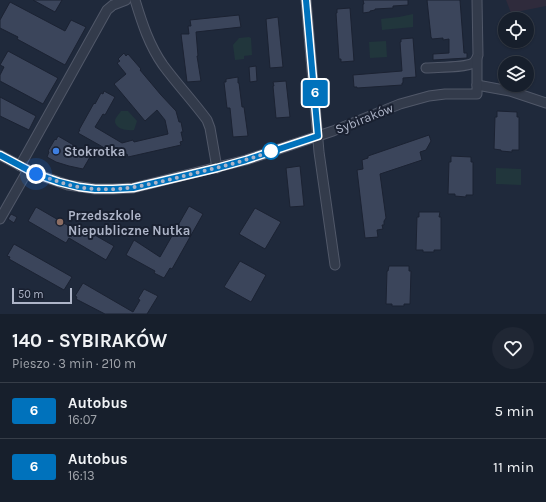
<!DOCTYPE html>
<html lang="pl">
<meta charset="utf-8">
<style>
:root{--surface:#171f2c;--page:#202734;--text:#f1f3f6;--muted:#9ea2a9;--line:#363d48}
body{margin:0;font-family:Karla,sans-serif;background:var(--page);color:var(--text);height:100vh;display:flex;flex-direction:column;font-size:15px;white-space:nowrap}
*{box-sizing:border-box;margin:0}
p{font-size:13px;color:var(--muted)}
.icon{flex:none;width:22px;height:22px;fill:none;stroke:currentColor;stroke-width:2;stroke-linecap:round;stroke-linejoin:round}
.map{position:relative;height:314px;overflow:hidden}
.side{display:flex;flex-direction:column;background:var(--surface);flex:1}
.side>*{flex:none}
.badge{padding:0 8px;border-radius:3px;font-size:14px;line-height:26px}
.fabs{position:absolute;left:498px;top:12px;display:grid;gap:8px}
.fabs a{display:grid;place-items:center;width:36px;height:36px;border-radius:50%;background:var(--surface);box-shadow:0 1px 3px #0004,0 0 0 1px var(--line);font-size:20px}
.scale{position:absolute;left:12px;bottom:10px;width:60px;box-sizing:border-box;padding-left:4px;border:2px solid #aeb5c8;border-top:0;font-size:11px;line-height:14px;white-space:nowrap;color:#aeb5c8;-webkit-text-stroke:3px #192030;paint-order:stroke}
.you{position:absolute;width:20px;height:20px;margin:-10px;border:3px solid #fff;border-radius:50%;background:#1a73e8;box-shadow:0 0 0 6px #1a73e833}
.map>.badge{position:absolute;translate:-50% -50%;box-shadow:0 0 0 2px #fff}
.round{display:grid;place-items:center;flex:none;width:42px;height:42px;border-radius:21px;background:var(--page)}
.overview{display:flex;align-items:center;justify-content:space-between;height:68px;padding:0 12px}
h1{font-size:19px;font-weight:700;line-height:30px}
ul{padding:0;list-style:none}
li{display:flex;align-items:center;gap:12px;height:56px;padding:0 12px;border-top:1px solid var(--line)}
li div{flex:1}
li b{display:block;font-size:15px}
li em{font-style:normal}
li .badge{min-width:44px;font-weight:700;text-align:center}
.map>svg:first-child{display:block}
.medical{fill:#2f2b3c}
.green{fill:#21363c}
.building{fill:#3b455b;stroke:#1b2232}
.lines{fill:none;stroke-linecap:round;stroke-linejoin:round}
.minor-casing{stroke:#515869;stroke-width:11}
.minor{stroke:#333b4b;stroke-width:9}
.line-casing{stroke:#fff;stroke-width:9}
.line{stroke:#0072bc;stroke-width:6}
.walk{stroke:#aeb5c8;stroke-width:4;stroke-dasharray:0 7.2}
.shop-dot{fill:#3f7fe0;stroke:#192030;stroke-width:1.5}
.stop-dot{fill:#fff;stroke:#0072bc;stroke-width:2}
.education-dot{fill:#8d6e63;stroke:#192030;stroke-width:1.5}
.labels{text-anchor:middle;stroke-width:4;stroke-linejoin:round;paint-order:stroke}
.street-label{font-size:13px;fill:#aeb5c8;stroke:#192030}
.poi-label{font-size:13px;font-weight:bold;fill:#aeb5c8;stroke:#192030;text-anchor:start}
</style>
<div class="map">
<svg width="546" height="314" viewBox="0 0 546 314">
<rect width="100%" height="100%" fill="#1f293b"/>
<path class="medical" d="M506 0H546V6L511 13Z"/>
<g class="green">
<path d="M413 14V27L382 30 381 19 399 17Z"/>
<path d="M249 37 251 38 252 55 244 56V59L235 60 233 45 239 38Z"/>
<path d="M386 41 387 57 370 58 369 42Z"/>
<path d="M121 111H128L137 121 134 130C127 131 114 129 115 120 116 117 119 114 121 111Z"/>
<path d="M496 168 521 169V185L496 184Z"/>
</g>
<g class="building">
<path d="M33 0H62L55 12Z"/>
<path d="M363 0H408V5L393 6V8L375 9V10L370 11V12L363 13V4H364Z"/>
<path d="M427 0H460L464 53H467V58L433 60V54L449 53V39L443 40V38L432 39 431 37Z"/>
<path d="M10 2 65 31 71 20 86 27 65 65 17 39 18 37 0 28V20Z"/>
<path d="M350 8 354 61 341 62V59H339L336 13H337V9Z"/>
<path d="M239 15 241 27 196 32 198 56H197L201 81 187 82 181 34H189L188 26H191L190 20Z"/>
<path d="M278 17 283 67 270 68 266 19Z"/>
<path d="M413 38 416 77 403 78V83H402V85L357 88V87H354L353 75 402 71 400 42H401V39Z"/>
<path d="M8 51 58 78 43 104 0 81V75L4 67 0 65Z"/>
<path d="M124 53 126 56 128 54 141 69 140 70 161 95 176 111 179 122H181L183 132H181L183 141 180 142 181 145 128 157 127 154 123 155V153L117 155 78 133 80 130H79L94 103 95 104 101 93 103 94 104 91 115 97 105 115 103 114 95 127 122 143 133 140 134 142 168 134 165 120 157 110 145 121 114 84 126 74 117 63 120 61 118 59Z"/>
<path d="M256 66 257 81 250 82 249 67Z"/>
<path d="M238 77V83H239L242 107H244L248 136 233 137 230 108H227L224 82H226V79Z"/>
<path d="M286 81 290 117 276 118 273 86H274L273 82Z"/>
<path d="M0 97 36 116 29 130 0 116Z"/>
<path d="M497 111 517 112V117H519V150H512V152L501 151V150L494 149 495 117H497Z"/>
<path d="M429 135 431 141 426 150 420 152 422 160 380 174 386 218 384 221V225H382L383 229 377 230 378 237 365 238 357 170 363 169 362 160 368 158V156Z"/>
<path d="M58 136 77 147 76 148 83 152V153L90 157 83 169 69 166 56 162 47 157 49 152 48 151 55 139 56 140Z"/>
<path d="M451 156 471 157V162H473V195H466V197L455 196V194H448L449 162H451Z"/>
<path d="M300 166 304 206 290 207 286 168Z"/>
<path d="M189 206 203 214 172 269 170 268 164 278 154 273 155 271 126 255 134 240 160 257Z"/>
<path d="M36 207 74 229 77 225 114 246 106 260 69 238 66 243 28 221Z"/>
<path d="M255 208 281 222 265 249 239 234Z"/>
<path d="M419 212H440L439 217H441V250H434V252H423V250H416L417 217H419Z"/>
<path d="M11 214 17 217 14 223 8 219Z"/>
<path d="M14 244 72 277 64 290 9 259 10 257 7 256Z"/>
<path d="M240 261 266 275 251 302 224 287Z"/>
<path d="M389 266H409V271H411L410 304H404V306H392V304H386L387 271H388Z"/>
<path d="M83 283 133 312 140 300 138 299 144 289 158 296 147 314H105L76 299 77 297 75 296Z"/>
</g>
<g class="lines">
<defs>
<g id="minor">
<path d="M135 0C142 23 149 45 163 65 177 84 193 101 207 120L210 128 217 168"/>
<path d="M306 0 319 152 335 265"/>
<path d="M426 68C436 67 465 68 473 63 476 61 477 58 478 55L477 0"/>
<path d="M477 85 510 91 546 103"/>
<path d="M0 155 36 174 68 185 95 189H113L133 188 246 160 333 131 400 104 429 96 445 94H477V59"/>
<path d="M20 166 107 10 113 5 126 0"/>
<path d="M0 219 28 170"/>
</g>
</defs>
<use href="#minor" class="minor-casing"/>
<use href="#minor" class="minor"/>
</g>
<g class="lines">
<defs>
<path id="line" d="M0 155 36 174 59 182 79 187 95 189H113L133 188 217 168 246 160 318 136 306 0"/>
</defs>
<use href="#line" class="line-casing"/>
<use href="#line" class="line"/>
<path class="walk" d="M36 174C56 181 74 188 95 189 124 191 152 184 180 177 201 171 223 167 245 160 256 157 266 153 277 150L271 151"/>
</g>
<circle class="shop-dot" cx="56" cy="151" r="4"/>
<circle class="stop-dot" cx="271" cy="151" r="8"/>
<circle class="education-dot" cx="60" cy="222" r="4"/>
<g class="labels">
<g class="street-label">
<text transform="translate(364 118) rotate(-22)" y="5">Sybiraków</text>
</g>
<g class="poi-label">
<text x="64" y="156">Stokrotka</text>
<text x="68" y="220">Przedszkole<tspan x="68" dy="15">Niepubliczne Nutka</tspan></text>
</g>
</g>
</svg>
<div class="fabs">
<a><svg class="icon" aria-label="locate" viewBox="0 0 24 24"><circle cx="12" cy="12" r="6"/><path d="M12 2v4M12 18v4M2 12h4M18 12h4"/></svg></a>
<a><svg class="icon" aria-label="layers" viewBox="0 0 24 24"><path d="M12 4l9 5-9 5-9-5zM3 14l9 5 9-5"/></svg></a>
</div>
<div class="scale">50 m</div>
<div class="you" style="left:36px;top:174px"></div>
<b class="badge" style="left:315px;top:93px;background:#0072bc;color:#fff">6</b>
</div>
<section class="side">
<div class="overview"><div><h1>140 - SYBIRAKÓW</h1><p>Pieszo · 3 min · 210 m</p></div><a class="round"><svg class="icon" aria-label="heart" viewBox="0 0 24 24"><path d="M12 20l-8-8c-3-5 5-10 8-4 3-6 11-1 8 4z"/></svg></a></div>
<ul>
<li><span class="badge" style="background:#0072bc;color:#fff">6</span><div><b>Autobus</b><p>16:07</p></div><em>5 min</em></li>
<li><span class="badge" style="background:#0072bc;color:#fff">6</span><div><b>Autobus</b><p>16:13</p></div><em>11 min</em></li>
</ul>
</section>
